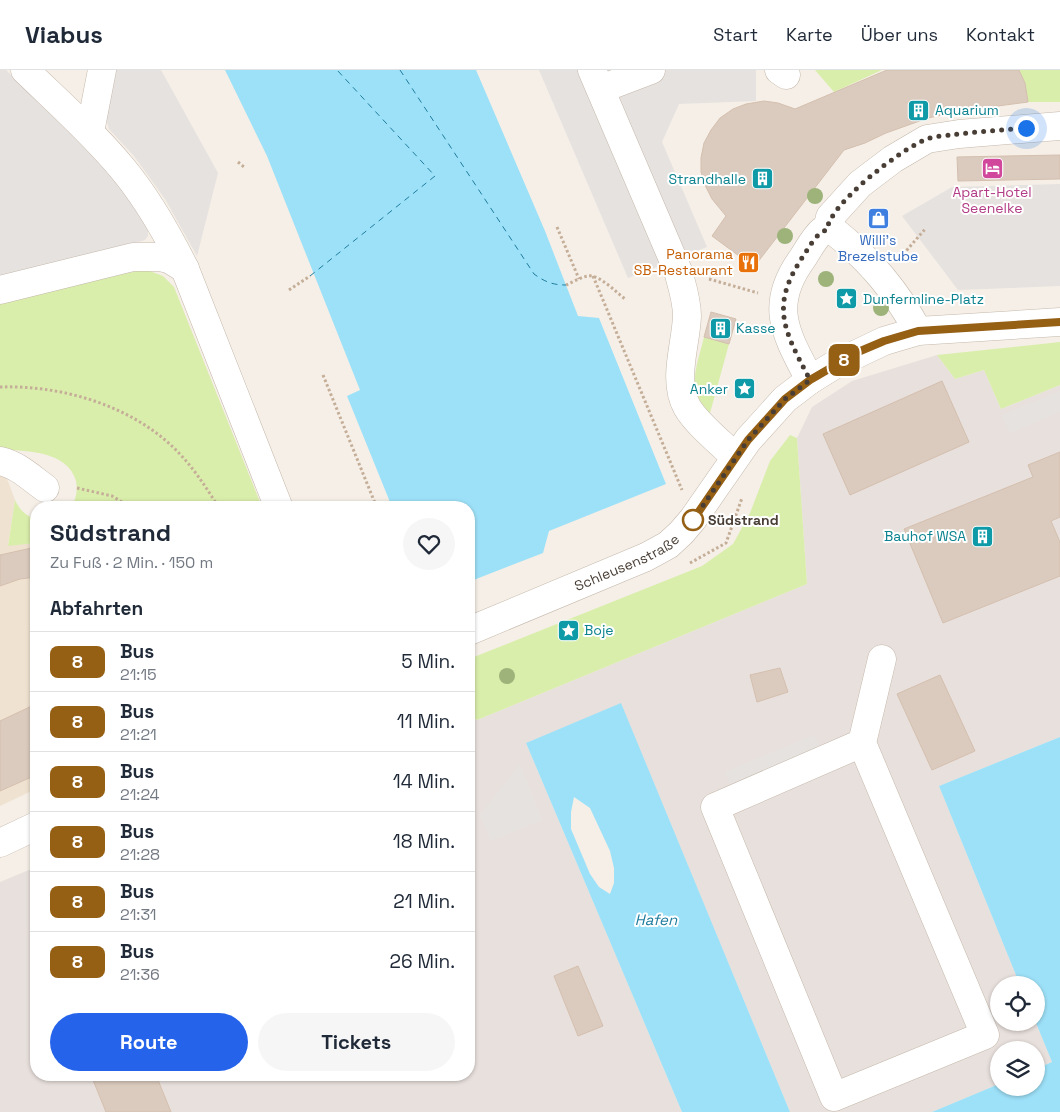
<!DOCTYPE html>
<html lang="de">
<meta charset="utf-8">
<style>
:root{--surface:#fff;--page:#f6f6f7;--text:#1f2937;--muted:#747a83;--line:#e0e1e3;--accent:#2563eb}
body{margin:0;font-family:"Space Grotesk",sans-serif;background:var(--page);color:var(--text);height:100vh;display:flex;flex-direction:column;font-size:19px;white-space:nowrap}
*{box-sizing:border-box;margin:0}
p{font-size:16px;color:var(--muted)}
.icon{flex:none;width:28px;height:28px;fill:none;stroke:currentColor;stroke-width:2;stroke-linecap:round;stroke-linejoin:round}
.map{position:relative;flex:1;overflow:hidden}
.drawer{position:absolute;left:30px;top:431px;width:445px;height:580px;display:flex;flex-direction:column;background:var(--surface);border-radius:20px;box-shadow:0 1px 4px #0004}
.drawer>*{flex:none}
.badge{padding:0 10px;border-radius:8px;font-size:18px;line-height:32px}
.tools{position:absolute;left:990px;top:906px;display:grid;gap:10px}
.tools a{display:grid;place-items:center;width:55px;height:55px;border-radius:50%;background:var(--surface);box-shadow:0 1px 4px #0004;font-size:25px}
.you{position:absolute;width:25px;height:25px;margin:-12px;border:4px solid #fff;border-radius:50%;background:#1a73e8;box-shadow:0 0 0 8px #1a73e833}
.map>.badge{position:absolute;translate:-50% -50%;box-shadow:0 0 0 2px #fff}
h2{padding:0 20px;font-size:19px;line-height:45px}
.round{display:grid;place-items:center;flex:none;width:52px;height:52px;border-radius:26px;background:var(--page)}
.overview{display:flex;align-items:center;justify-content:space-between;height:85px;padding:0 20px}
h1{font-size:24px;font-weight:800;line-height:38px}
.primary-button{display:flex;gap:10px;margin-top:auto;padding:10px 20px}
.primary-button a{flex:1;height:58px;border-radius:30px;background:var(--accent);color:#fff;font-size:20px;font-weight:800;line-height:58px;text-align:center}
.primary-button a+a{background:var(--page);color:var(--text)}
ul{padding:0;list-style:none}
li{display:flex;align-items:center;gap:15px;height:60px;padding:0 20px;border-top:1px solid var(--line)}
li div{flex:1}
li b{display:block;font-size:19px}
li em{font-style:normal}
li .badge{min-width:55px;font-weight:700;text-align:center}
header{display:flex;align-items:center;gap:30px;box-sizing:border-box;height:70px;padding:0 25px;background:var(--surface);border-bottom:1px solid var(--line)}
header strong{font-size:24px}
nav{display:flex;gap:28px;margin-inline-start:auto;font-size:18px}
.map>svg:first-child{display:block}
.industrial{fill:#e8e0dc}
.education{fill:#f0e2d0}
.green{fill:#daeeac}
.parking{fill:#e6e2df}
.water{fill:#9de1f8;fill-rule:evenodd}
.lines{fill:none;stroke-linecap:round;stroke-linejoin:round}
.ferry{stroke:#1f7c9e;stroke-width:1;stroke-dasharray:6 5;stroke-linecap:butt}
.building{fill:#dbcbbe;stroke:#d4bfae}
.minor-casing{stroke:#c5b8ab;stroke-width:29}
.path{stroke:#c5ae98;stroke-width:3;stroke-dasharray:2.5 2.5;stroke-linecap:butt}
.minor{stroke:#fff;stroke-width:28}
.tree{fill:#9db37a}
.line-casing{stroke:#fff;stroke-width:11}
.line{stroke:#955f14;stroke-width:8}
.walk{stroke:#493e35;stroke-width:5;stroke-dasharray:0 9}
.stop-dot{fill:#fff;stroke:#955f14;stroke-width:2.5}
.labels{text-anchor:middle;stroke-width:4;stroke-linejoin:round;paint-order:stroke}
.culture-label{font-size:14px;fill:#0d838f;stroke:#fff;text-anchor:start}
.hotel-label{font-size:14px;fill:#b23c85;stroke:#fff}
.shop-label{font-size:14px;fill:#366cbe;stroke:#fff}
.food-label{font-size:14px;fill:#c56008;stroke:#fff;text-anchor:end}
.stop-label{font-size:14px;font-weight:bold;fill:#493e35;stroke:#fff;text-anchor:start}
.street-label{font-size:14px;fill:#493e35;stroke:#fff}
.water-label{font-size:15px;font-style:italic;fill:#1f7c9e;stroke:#fff}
</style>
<header>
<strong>Viabus</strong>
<nav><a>Start</a><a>Karte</a><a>Über uns</a><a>Kontakt</a></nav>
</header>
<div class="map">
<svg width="1060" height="1042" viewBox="0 0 1060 1042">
<rect width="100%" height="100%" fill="#f5efe7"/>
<path class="industrial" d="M937 285 955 309 984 300 1001 339 1060 315V667L939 716 1020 915H999V952L1036 953 1052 992 1036 999V980H999V1014L932 1042H790L621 634 526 673 682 1042H0V812L36 797V1005H469V647L477 650 807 514 797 368 812 337 852 311Z"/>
<path class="education" d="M0 402 8 411 15 430 8 475 36 473V719L0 736Z"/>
<g class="green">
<path d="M815 0H882L834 22Z"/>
<path d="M1018 0H1060V32H1028L1025 13Z"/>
<path d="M147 200 163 206 174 217 262 437H71C76 429 78 421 76 411 68 381 25 380 0 380V231L137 201Z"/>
<path d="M704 267 729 274 710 343C685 319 697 297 704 267Z"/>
<path d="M1060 272V315L1001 339 984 300 955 309 937 285Z"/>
<path d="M790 365 797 368 807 514 477 650 469 644V590L474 587 702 496 733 474 750 443 770 391Z"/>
<path d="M15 430C20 441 26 445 36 450V473L8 476Z"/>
</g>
<g class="parking">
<path d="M0 0H6L95 86 119 114 148 158V166L145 170 0 212Z"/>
<path d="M115 0H161L218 103 197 186 165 129 134 86 109 59 105 45Z"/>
<path d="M539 0H756V31L679 34 662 72 707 177 628 208Z"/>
<path d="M1060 114V216L958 220 902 146 952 117Z"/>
<path d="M1060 321V342L1010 363 1002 345Z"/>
<path d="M814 665 823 684 734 722 725 702Z"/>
<path d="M520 694 542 750 491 771 480 745Z"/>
</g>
<g class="water">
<path d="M225 0H476L545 161 578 246 599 248 666 414 549 461 543 483 471 511 469 513V438L392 437 347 326 360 320 267 86Z"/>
<path d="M621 633 790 1042H682L526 673ZM574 727 590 738 610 781 614 798V813L610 824 599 817 590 804 571 759V742Z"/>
<path d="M1060 667V1042H932L999 1014V1018H1036V999L1052 992 1036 953V915H1020L939 716Z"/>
</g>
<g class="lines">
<g class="ferry">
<path d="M400 0 534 204C545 212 553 215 566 215"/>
<path d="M310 206 435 106 337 0"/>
</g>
</g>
<g class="building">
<path d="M887 0H1019L1025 13 1028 32 960 41 928 48 886 63 865 73 844 80 754 197 712 166 726 146 712 129 705 115 701 102V88L704 73 711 60 720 48 733 39 746 34 764 31 778 33 795 39Z"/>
<path d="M1060 85V109L958 111 957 87Z"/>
<path d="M711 242 736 249 729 274 704 267Z"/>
<path d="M942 311 969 372 850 425 823 364Z"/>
<path d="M1060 382V447L1051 451 1060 472V506L943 553 904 459 1033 407 1028 395Z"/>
<path d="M36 477V507L20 509 0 516V485Z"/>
<path d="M780 598 788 622 757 632 750 605Z"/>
<path d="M940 605 975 681 932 700 897 624Z"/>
<path d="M36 634V705L0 721V651Z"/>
<path d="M578 896 603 956 578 966 554 906Z"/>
<path d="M91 1005H156L171 1042H106Z"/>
</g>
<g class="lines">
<defs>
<g id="minor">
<path d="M25 0C58 32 93 63 122 98 148 129 167 163 185 199L279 438"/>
<path d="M592 0 678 201C682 216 687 230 687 246 686 275 672 310 687 337 696 353 721 373 735 387"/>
<path d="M779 0 786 5"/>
<path d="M601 19 651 0"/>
<path d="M90 62 102 0"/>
<path d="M827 160 830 147 860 114 893 89 927 69 959 64 1060 56"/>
<path d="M0 220 133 187H160L169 189 185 199"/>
<path d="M810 310C786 264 768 236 802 189 808 180 814 168 822 161L827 160 835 162C871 191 896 221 918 261"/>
<path d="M0 391C18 395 31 408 45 418"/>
<path id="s1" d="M469 561 646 487 668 475 681 463 693 449 748 370 785 329 810 310 836 294 884 271 918 261 1060 252"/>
<path d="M862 673 985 965 834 1027 715 737 862 673 882 589"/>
<path d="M0 773 36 756"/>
</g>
</defs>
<use href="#minor" class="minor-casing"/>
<g class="path">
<path d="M238 92 244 97"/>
<path d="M557 157 579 209"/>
<path d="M900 188 926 158"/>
<path d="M593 206 682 420"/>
<path d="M709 209 758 223"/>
<path d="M566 215C573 212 581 207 588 206 599 204 617 223 625 229"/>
<path d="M289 220 310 206"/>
<path d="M323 305 377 438"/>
<path d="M0 317C61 315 131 335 176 380 193 397 206 417 219 438"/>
<path d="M77 418 112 426 132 438"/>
<path d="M690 493 726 473 742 428"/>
</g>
<use href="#minor" class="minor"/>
</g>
<g class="tree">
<circle cx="815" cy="126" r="8"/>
<circle cx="785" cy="166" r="8"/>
<circle cx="826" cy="209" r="8"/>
<circle cx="881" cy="238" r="8"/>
<circle cx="507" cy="606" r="8"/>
</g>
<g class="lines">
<defs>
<path id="line" d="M693 450 748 370 785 329 810 310 858 282 884 271 918 261 1060 252"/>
</defs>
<use href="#line" class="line-casing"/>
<use href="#line" class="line"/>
<path class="walk" d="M693 450 748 370 785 329 810 310C784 260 769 236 804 185 810 176 816 163 827 160 829 134 902 78 927 69 934 66 943 66 950 65 975 62 1001 60 1026 58"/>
</g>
<defs>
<symbol id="building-square" viewBox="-11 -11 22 22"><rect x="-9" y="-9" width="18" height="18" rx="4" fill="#0f9aa8" stroke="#fff"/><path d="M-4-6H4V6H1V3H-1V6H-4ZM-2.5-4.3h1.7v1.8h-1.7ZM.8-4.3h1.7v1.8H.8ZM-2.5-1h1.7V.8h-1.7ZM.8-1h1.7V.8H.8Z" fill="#fff"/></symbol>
<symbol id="hotel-square" viewBox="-11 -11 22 22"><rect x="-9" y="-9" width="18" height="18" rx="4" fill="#d1479c" stroke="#fff"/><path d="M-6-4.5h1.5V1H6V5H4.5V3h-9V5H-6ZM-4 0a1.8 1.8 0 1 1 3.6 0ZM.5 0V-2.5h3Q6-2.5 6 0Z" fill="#fff"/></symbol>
<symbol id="shop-square" viewBox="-11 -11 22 22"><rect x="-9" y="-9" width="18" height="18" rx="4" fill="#3f7fe0" stroke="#fff"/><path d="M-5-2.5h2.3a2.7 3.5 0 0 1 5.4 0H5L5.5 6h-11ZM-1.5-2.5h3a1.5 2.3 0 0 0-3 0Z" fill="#fff"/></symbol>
<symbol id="restaurant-square" viewBox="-11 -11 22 22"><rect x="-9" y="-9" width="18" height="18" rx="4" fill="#e8710a" stroke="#fff"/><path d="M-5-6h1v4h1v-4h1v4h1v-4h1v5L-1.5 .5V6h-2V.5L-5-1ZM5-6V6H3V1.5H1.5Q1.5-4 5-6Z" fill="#fff"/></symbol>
<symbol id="sight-square" viewBox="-11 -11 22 22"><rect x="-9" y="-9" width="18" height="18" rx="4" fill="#0f9aa8" stroke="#fff"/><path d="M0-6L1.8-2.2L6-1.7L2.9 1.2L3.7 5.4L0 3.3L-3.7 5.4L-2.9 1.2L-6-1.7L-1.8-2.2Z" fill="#fff"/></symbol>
</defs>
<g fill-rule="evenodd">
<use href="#building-square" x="906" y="28" width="25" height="25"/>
<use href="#hotel-square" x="980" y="86" width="25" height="25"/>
<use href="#building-square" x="750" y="96" width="25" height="25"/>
<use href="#shop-square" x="866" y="136" width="25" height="25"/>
<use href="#restaurant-square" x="736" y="180" width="25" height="25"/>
<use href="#sight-square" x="834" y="216" width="25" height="25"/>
<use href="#building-square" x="708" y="246" width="25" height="25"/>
<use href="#sight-square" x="732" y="306" width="25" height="25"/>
<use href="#building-square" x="970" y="454" width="25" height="25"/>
<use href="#sight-square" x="556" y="548" width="25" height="25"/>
</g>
<circle class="stop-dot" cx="693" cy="450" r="10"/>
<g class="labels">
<g class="culture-label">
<text x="935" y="45">Aquarium</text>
<text x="746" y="114" text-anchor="end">Strandhalle</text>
<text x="863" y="234">Dunfermline-Platz</text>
<text x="736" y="263">Kasse</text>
<text x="728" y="324" text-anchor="end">Anker</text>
<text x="966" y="471" text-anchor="end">Bauhof WSA</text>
<text x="584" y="565">Boje</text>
</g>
<g class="hotel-label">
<text x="992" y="127">Apart-Hotel<tspan x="992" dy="16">Seenelke</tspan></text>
</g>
<g class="shop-label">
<text x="878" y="175">Willi's<tspan x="878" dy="16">Brezelstube</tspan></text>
</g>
<g class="food-label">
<text x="733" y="189">Panorama<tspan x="733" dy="16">SB-Restaurant</tspan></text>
</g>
<g class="stop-label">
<text x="708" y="455">Südstrand</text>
</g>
<g class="street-label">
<text dy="5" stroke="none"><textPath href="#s1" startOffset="172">Schleusenstraße</textPath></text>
</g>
<g class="water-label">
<text x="656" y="855">Hafen</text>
</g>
</g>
</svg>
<div class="tools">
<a><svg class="icon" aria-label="locate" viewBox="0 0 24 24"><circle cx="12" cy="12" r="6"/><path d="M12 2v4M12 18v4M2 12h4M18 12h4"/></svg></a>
<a><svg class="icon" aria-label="layers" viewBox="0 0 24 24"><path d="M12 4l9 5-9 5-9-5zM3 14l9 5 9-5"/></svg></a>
</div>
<div class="you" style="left:1026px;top:58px"></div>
<b class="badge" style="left:844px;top:290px;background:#955f14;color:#fff">8</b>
<section class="drawer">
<div class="overview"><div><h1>Südstrand</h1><p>Zu Fuß · 2 Min. · 150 m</p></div><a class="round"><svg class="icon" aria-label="heart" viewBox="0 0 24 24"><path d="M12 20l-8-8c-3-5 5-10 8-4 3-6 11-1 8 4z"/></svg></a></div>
<h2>Abfahrten</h2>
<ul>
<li><span class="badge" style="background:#955f14;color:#fff">8</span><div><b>Bus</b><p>21:15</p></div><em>5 Min.</em></li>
<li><span class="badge" style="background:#955f14;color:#fff">8</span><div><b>Bus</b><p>21:21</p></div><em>11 Min.</em></li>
<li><span class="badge" style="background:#955f14;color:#fff">8</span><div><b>Bus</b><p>21:24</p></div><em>14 Min.</em></li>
<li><span class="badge" style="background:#955f14;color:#fff">8</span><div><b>Bus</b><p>21:28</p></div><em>18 Min.</em></li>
<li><span class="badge" style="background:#955f14;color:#fff">8</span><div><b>Bus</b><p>21:31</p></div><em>21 Min.</em></li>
<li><span class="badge" style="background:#955f14;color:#fff">8</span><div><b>Bus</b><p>21:36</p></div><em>26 Min.</em></li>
</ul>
<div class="primary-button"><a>Route</a><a>Tickets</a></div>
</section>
</div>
